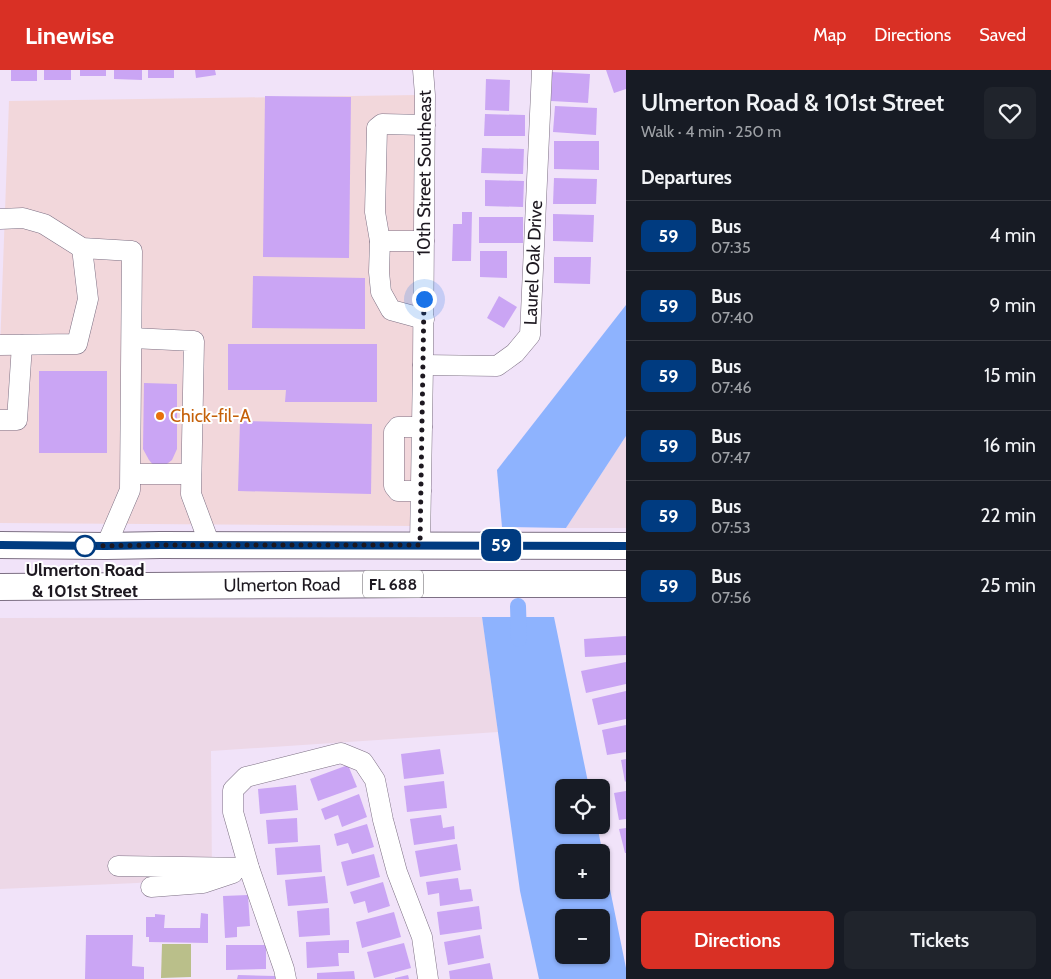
<!DOCTYPE html>
<meta charset="utf-8">
<style>
:root{--surface:#171b24;--page:#20242c;--text:#f1f3f6;--muted:#9ea1a6;--line:#363941;--accent:#d93025}
body{margin:0;font-family:Cabin,sans-serif;background:var(--page);color:var(--text);height:100vh;display:flex;flex-direction:column;font-size:19px;white-space:nowrap}
*{box-sizing:border-box;margin:0}
p{font-size:16px;color:var(--muted)}
.icon{flex:none;width:28px;height:28px;fill:none;stroke:currentColor;stroke-width:2;stroke-linecap:round;stroke-linejoin:round}
.map{position:relative;flex:1;overflow:hidden}
.sheet{display:flex;flex-direction:column;background:var(--surface);width:425px}
.sheet>*{flex:none}
.badge{padding:0 10px;border-radius:8px;font-size:18px;line-height:32px}
.tools{position:absolute;left:555px;top:709px;display:grid;gap:10px}
.tools a{display:grid;place-items:center;width:55px;height:55px;border-radius:8px;background:var(--surface);box-shadow:0 1px 4px #0004;font-size:25px}
.you{position:absolute;width:25px;height:25px;margin:-12px;border:4px solid #fff;border-radius:50%;background:#1a73e8;box-shadow:0 0 0 8px #1a73e833}
.map>.badge{position:absolute;translate:-50% -50%;box-shadow:0 0 0 2px #fff}
h2{padding:0 15px;font-size:19px;line-height:45px}
.round{display:grid;place-items:center;flex:none;width:52px;height:52px;border-radius:8px;background:var(--page)}
.summary{display:flex;align-items:center;justify-content:space-between;height:85px;padding:0 15px}
h1{font-size:24px;font-weight:600;line-height:38px}
.primary-button{display:flex;gap:10px;margin-top:auto;padding:10px 15px}
.primary-button a{flex:1;height:58px;border-radius:8px;background:var(--accent);color:#fff;font-size:20px;font-weight:600;line-height:58px;text-align:center}
.primary-button a+a{background:var(--page);color:var(--text)}
ul{padding:0;list-style:none}
li{display:flex;align-items:center;gap:15px;height:70px;padding:0 15px;border-top:1px solid var(--line)}
li div{flex:1}
li b{display:block;font-size:19px}
li em{font-style:normal}
li .badge{min-width:55px;font-weight:700;text-align:center}
header{display:flex;align-items:center;gap:30px;box-sizing:border-box;height:70px;padding:0 25px;background:var(--accent);color:#fff}
header strong{font-size:24px}
nav{display:flex;gap:28px;margin-inline-start:auto;font-size:18px}
main{display:flex;flex:1;min-height:0}
.map>svg:first-child{display:block}
.commercial{fill:#edd8e7}
.industrial{fill:#f2d7db}
.green{fill:#babf8a}
.water{fill:#8eb3fe;fill-rule:evenodd}
.lines{fill:none;stroke-linecap:round;stroke-linejoin:round}
.canal{stroke:#8eb3fe;stroke-width:16}
.building{fill:#caa5f4}
.minor-casing{stroke:#7d7084;stroke-width:21}
.major-casing{stroke:#7d7084;stroke-width:28}
.minor{stroke:#fff;stroke-width:20}
.major{stroke:#fff;stroke-width:26}
.line-casing{stroke:#fff;stroke-width:11}
.line{stroke:#003b80;stroke-width:8}
.walk{stroke:#1d1820;stroke-width:5;stroke-dasharray:0 9}
.food-dot{fill:#e8710a;stroke:#fff;stroke-width:2}
.stop-dot{fill:#fff;stroke:#003b80;stroke-width:2.5}
.labels{text-anchor:middle;stroke-width:4;stroke-linejoin:round;paint-order:stroke}
.shield{fill:#fff;stroke:#615d63;stroke-width:1}
.shield-label{font-size:16px;font-weight:bold;fill:#1d1820}
.street-label{font-size:18px;fill:#1d1820;stroke:#fff}
.food-label{font-size:18px;fill:#c56008;stroke:#fff;text-anchor:start}
.stop-label{font-size:18px;font-weight:bold;fill:#1d1820;stroke:#fff}
</style>
<header>
<strong>Linewise</strong>
<nav><a>Map</a><a>Directions</a><a>Saved</a></nav>
</header>
<main>
<div class="map">
<svg width="626" height="909" viewBox="0 0 626 909">
<rect width="100%" height="100%" fill="#f1e3f9"/>
<g class="commercial">
<path d="M626 366V458H566Z"/>
<path d="M482 547 498 662 211 681 212 806 137 813 0 819V548Z"/>
</g>
<path class="industrial" d="M417 25 413 456 0 453V279L9 31Z"/>
<path class="green" d="M162 874H191V907L161 908Z"/>
<g class="water">
<path d="M626 235V366L566 458 502 457 497 400Z"/>
<path d="M482 547H554L589 717 564 718V755H597L626 898V909H539L520 821ZM564 782H601V820H564ZM564 848H601V885H564Z"/>
</g>
<g class="lines">
<path class="canal" d="M518 536 519 569"/>
</g>
<g class="building">
<rect x="11" y="0" width="26" height="11"/>
<rect x="44" y="0" width="27" height="10"/>
<rect x="80" y="0" width="26" height="6"/>
<path d="M114 0H142V10L114 9Z"/>
<rect x="148" y="0" width="26" height="8"/>
<path d="M195 0H215L216 5 196 8Z"/>
<path d="M606 0H626V19L614 23Z"/>
<path d="M552 2 590 4 588 33 551 31Z"/>
<path d="M486 9 510 10 509 41 485 40Z"/>
<path d="M265 26 351 27 349 188 263 187Z"/>
<path d="M555 36 597 38 596 65 553 62Z"/>
<path d="M485 44 525 45V66H484Z"/>
<path d="M554 71H599V100L554 99Z"/>
<path d="M482 78 524 79 523 104 481 103Z"/>
<path d="M554 108 597 109 596 134H553Z"/>
<path d="M485 110 524 111 523 137 485 136Z"/>
<path d="M462 142H472L471 191H452L453 154H462Z"/>
<path d="M553 144 594 145 593 172 553 171Z"/>
<rect x="479" y="147" width="44" height="26"/>
<path d="M480 181H507V208L480 207Z"/>
<path d="M554 187H591L590 214 554 213Z"/>
<path d="M253 206 365 208V259L252 258Z"/>
<path d="M499 226 517 237 504 258 487 248Z"/>
<path d="M228 274H377V332H285L286 320H228Z"/>
<rect x="39" y="301" width="68" height="82"/>
<path d="M144 313 177 314V379L172 390 163 397H155L149 390 143 379Z"/>
<path d="M240 351 372 354 371 424 238 421Z"/>
<path d="M626 566V585L585 587 584 569Z"/>
<path d="M626 592V614L586 623 581 601Z"/>
<path d="M626 621V649L598 655 592 629Z"/>
<path d="M626 655V682L607 685 602 660Z"/>
<path d="M440 679 444 704 404 709 401 684Z"/>
<path d="M626 689V711L625 712 621 690Z"/>
<path d="M348 695 357 717 318 731 310 709Z"/>
<path d="M444 711 447 738 407 742 404 716Z"/>
<path d="M296 715 298 740 260 744 258 719Z"/>
<path d="M626 721V749L619 750 614 723Z"/>
<path d="M359 724 367 747 342 757 338 745 325 750 321 739Z"/>
<path d="M441 745 443 758 454 756 455 769 414 775 410 749Z"/>
<path d="M297 748 298 772 268 774 266 750Z"/>
<path d="M367 754 374 777 352 784 348 773 337 776 334 764Z"/>
<path d="M626 758V783H625L619 759Z"/>
<path d="M457 774 461 800 420 807 415 781Z"/>
<path d="M320 775 322 802 277 805 275 778Z"/>
<path d="M374 784 380 807 347 816 341 792Z"/>
<path d="M325 806 328 833 288 836 285 810Z"/>
<path d="M458 808 460 820 471 819 473 831 440 836 439 823 428 825 426 812Z"/>
<path d="M383 812 390 836 368 843 365 831 354 834 350 822Z"/>
<path d="M248 825 250 856 237 857V867L225 868 223 826Z"/>
<path d="M479 836 482 859 440 865 437 842Z"/>
<path d="M329 838 330 865 299 867 297 841Z"/>
<path d="M394 842 401 867 362 878 356 852Z"/>
<path d="M201 843 208 844V873L149 872V867H146V847H155V844L165 845 164 858H200Z"/>
<path d="M86 865H133L132 896 144 897V909H85Z"/>
<path d="M480 865 484 888 448 895 444 872Z"/>
<path d="M349 870V883H338L339 896 307 898 306 872Z"/>
<path d="M404 873 411 898 374 908 367 882Z"/>
<path d="M226 875H266V899L226 900Z"/>
<path d="M490 893 493 909H450L449 901Z"/>
<path d="M354 901 355 909H317V903Z"/>
<path d="M238 905 275 906V909H237Z"/>
<path d="M408 905 409 909H395V908Z"/>
</g>
<g class="lines">
<defs>
<g id="minor">
<path d="M0 149 23 148 44 154 82 178 132 181 130 420 106 476"/>
<path d="M380 171 379 202 381 222 391 240 424 249"/>
<path d="M424 171H380L375 142 377 58 382 54 425 55"/>
<path d="M132 268 194 271 191 424 210 475"/>
<path d="M0 275 77 274 88 229 82 178"/>
<path id="s1" d="M423 295 497 296 515 283 530 265 542 0"/>
<path d="M0 350H17L22 275"/>
<path d="M131 404H191"/>
<path d="M421 421H398L394 416V362L398 357H422"/>
<path id="s2" d="M420 475 423 295 425 25 423 0"/>
<path d="M118 796 249 798"/>
<path d="M151 817 203 813 233 803"/>
<path d="M286 909 284 899 249 798 233 742V720L246 707 341 683 363 692 375 710 383 750 397 802 422 867 428 909"/>
</g>
<g id="major">
<path d="M0 475 106 476 160 475 626 476"/>
<path id="s3" d="M0 517 418 514H626"/>
</g>
</defs>
<use href="#minor" class="minor-casing"/>
<use href="#major" class="major-casing"/>
<use href="#minor" class="minor"/>
<use href="#major" class="major"/>
</g>
<g class="lines">
<defs>
<path id="line" d="M0 475 106 476 160 475 626 476"/>
</defs>
<use href="#line" class="line-casing"/>
<use href="#line" class="line"/>
<path class="walk" d="M85 476 160 475H420L424 229"/>
</g>
<circle class="food-dot" cx="160" cy="346" r="5"/>
<circle class="stop-dot" cx="85" cy="476" r="10"/>
<g class="labels">
<rect class="shield" x="363" y="500.5" width="60" height="27" rx="4"/>
<g class="shield-label">
<text x="393" y="520">FL 688</text>
</g>
<g class="street-label">
<text dy="6" stroke="none"><textPath href="#s2" startOffset="372">10th Street Southeast</textPath></text>
<text dy="6" stroke="none"><textPath href="#s1" startOffset="192">Laurel Oak Drive</textPath></text>
<text dy="6" stroke="none"><textPath href="#s3" startOffset="282">Ulmerton Road</textPath></text>
</g>
<g class="food-label">
<text x="170" y="352">Chick-fil-A</text>
</g>
<g class="stop-label">
<text x="85" y="506">Ulmerton Road<tspan x="85" dy="21">&amp; 101st Street</tspan></text>
</g>
</g>
</svg>
<div class="tools">
<a><svg class="icon" aria-label="locate" viewBox="0 0 24 24"><circle cx="12" cy="12" r="6"/><path d="M12 2v4M12 18v4M2 12h4M18 12h4"/></svg></a>
<a>+</a>
<a>−</a>
</div>
<div class="you" style="left:424px;top:229px"></div>
<b class="badge" style="left:501px;top:475px;background:#003b80;color:#fff">59</b>
</div>
<section class="sheet">
<div class="summary"><div><h1>Ulmerton Road &amp; 101st Street</h1><p>Walk · 4 min · 250 m</p></div><a class="round"><svg class="icon" aria-label="heart" viewBox="0 0 24 24"><path d="M12 20l-8-8c-3-5 5-10 8-4 3-6 11-1 8 4z"/></svg></a></div>
<h2>Departures</h2>
<ul>
<li><span class="badge" style="background:#003b80;color:#fff">59</span><div><b>Bus</b><p>07:35</p></div><em>4 min</em></li>
<li><span class="badge" style="background:#003b80;color:#fff">59</span><div><b>Bus</b><p>07:40</p></div><em>9 min</em></li>
<li><span class="badge" style="background:#003b80;color:#fff">59</span><div><b>Bus</b><p>07:46</p></div><em>15 min</em></li>
<li><span class="badge" style="background:#003b80;color:#fff">59</span><div><b>Bus</b><p>07:47</p></div><em>16 min</em></li>
<li><span class="badge" style="background:#003b80;color:#fff">59</span><div><b>Bus</b><p>07:53</p></div><em>22 min</em></li>
<li><span class="badge" style="background:#003b80;color:#fff">59</span><div><b>Bus</b><p>07:56</p></div><em>25 min</em></li>
</ul>
<div class="primary-button"><a>Directions</a><a>Tickets</a></div>
</section>
</main>
